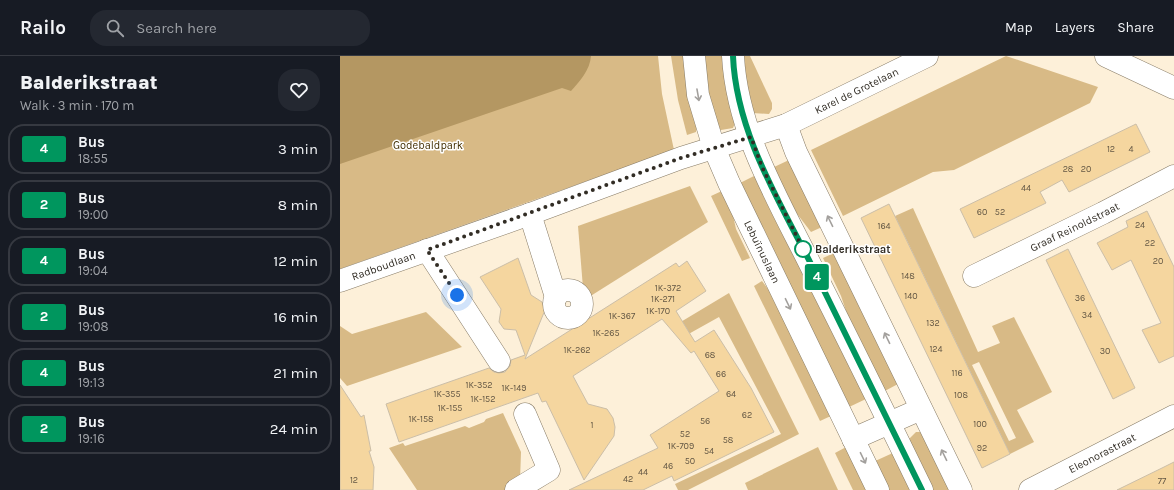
<!DOCTYPE html>
<meta charset="utf-8">
<style>
:root{--surface:#171b24;--page:#242831;--text:#f1f3f6;--muted:#9ea1a6;--line:#363941}
body{margin:0;font-family:Karla,sans-serif;background:var(--page);color:var(--text);height:100vh;display:flex;flex-direction:column;font-size:15px;white-space:nowrap}
*{box-sizing:border-box;margin:0}
p{font-size:13px;color:var(--muted)}
.icon{flex:none;width:22px;height:22px;fill:none;stroke:currentColor;stroke-width:2;stroke-linecap:round;stroke-linejoin:round}
.map{position:relative;flex:1;overflow:hidden}
.sheet{display:flex;flex-direction:column;background:var(--surface);width:340px}
.sheet>*{flex:none}
.badge{padding:0 8px;border-radius:3px;font-size:14px;line-height:26px}
.you{position:absolute;width:20px;height:20px;margin:-10px;border:3px solid #fff;border-radius:50%;background:#1a73e8;box-shadow:0 0 0 6px #1a73e833}
.map>.badge{position:absolute;translate:-50% -50%;box-shadow:0 0 0 2px #fff}
.round{display:grid;place-items:center;flex:none;width:42px;height:42px;border-radius:16px;background:var(--page)}
.headline{display:flex;align-items:center;justify-content:space-between;height:68px;padding:0 20px}
h1{font-size:19px;font-weight:800;line-height:30px}
ul{padding:0;list-style:none}
li{display:flex;align-items:center;gap:12px;height:50px;margin:0 8px 6px;padding:0 12px;border:2px solid var(--line);border-radius:16px}
li div{flex:1}
li b{display:block;font-size:15px}
li em{font-style:normal}
li .badge{min-width:44px;font-weight:700;text-align:center}
header{display:flex;align-items:center;gap:24px;box-sizing:border-box;height:56px;padding:0 20px;background:var(--surface);border-bottom:1px solid var(--line)}
header strong{font-size:19px}
nav{display:flex;gap:22px;margin-inline-start:auto;font-size:14px}
.search{width:280px;height:36px;background:var(--page);display:flex;align-items:center;gap:10px;box-sizing:border-box;padding:0 14px;border-radius:16px;color:var(--muted);font-size:15px}
main{display:flex;flex:1;min-height:0}
.map>svg:first-child{display:block}
.green{fill:#d8ba86;fill-rule:evenodd}
.water{fill:#b49762}
.building{fill:#f5d69f;stroke:#cbbea8}
.lines{fill:none;stroke-linecap:round;stroke-linejoin:round}
.minor-casing{stroke:#887c67;stroke-width:23}
.major-casing{stroke:#887c67;stroke-width:23}
.minor{stroke:#fff;stroke-width:22}
.major{stroke:#fff;stroke-width:22}
.oneway{stroke:#a3a09d}
.line-casing{stroke:#fff;stroke-width:9}
.line{stroke:#00965e;stroke-width:6}
.walk{stroke:#322d25;stroke-width:4;stroke-dasharray:0 7.2}
.stop-dot{fill:#fff;stroke:#00965e;stroke-width:2}
.labels{text-anchor:middle;stroke-width:3;stroke-linejoin:round;paint-order:stroke}
.number-label{font-size:9px;fill:#635744}
.street-label{font-size:11px;fill:#322d25;stroke:#fff}
.park-label{font-size:11px;fill:#422e00;stroke:#fff}
.stop-label{font-size:11px;font-weight:bold;fill:#322d25;stroke:#fff;text-anchor:start}
</style>
<header>
<strong>Railo</strong>
<div class="search"><svg class="icon" aria-label="search" viewBox="0 0 24 24"><circle cx="10" cy="10" r="6"/><path d="M15 15l6 6"/></svg>Search here</div>
<nav><a>Map</a><a>Layers</a><a>Share</a></nav>
</header>
<main>
<section class="sheet">
<div class="headline"><div><h1>Balderikstraat</h1><p>Walk · 3 min · 170 m</p></div><a class="round"><svg class="icon" aria-label="heart" viewBox="0 0 24 24"><path d="M12 20l-8-8c-3-5 5-10 8-4 3-6 11-1 8 4z"/></svg></a></div>
<ul>
<li><span class="badge" style="background:#00965e;color:#fff">4</span><div><b>Bus</b><p>18:55</p></div><em>3 min</em></li>
<li><span class="badge" style="background:#00965e;color:#fff">2</span><div><b>Bus</b><p>19:00</p></div><em>8 min</em></li>
<li><span class="badge" style="background:#00965e;color:#fff">4</span><div><b>Bus</b><p>19:04</p></div><em>12 min</em></li>
<li><span class="badge" style="background:#00965e;color:#fff">2</span><div><b>Bus</b><p>19:08</p></div><em>16 min</em></li>
<li><span class="badge" style="background:#00965e;color:#fff">4</span><div><b>Bus</b><p>19:13</p></div><em>21 min</em></li>
<li><span class="badge" style="background:#00965e;color:#fff">2</span><div><b>Bus</b><p>19:16</p></div><em>24 min</em></li>
</ul>
</section>
<div class="map">
<svg width="834" height="434" viewBox="0 0 834 434">
<rect width="100%" height="100%" fill="#fdf0d9"/>
<g class="green">
<path d="M0 0H318L322 38 334 94 0 213Z"/>
<path d="M331 0H347L358 62 356 76 347 79 338 44Z"/>
<path d="M362 0H385L397 62 393 72 381 74 375 70Z"/>
<path d="M398 0H410L432 47V53L429 58 412 57Z"/>
<path d="M666 0 758 31 750 47 614 114 593 116 503 160 471 94Z"/>
<path d="M449 104 482 171 471 176 448 146 432 112Z"/>
<path d="M420 117 528 342 507 352 398 128Z"/>
<path d="M350 130 368 166 249 241 243 232 238 170Z"/>
<path d="M384 134 389 142 396 173 410 202 402 205 371 140Z"/>
<path d="M573 152 638 296 660 287 652 270 674 261 712 336 677 354 694 386 670 398 555 160ZM639 306 676 382 669 385 632 309Z"/>
<path d="M494 197 558 328 541 337 520 296 501 240 483 202Z"/>
<path d="M422 225 443 253 493 359 480 365 414 230Z"/>
<path d="M389 237 459 378 348 434H338L335 428 441 378 379 261 345 280 339 267Z"/>
<path d="M86 256 122 291 7 330 0 322V270L12 278Z"/>
<path d="M163 357 181 396 180 425 166 434H77L49 392 63 387 65 390 125 370 129 372 144 366 146 363Z"/>
<path d="M576 376H581L609 434H588L567 385Z"/>
<path d="M508 390 530 434H513L495 397Z"/>
<path d="M478 391 498 434H408L405 427Z"/>
<path d="M555 396 573 434H546L533 406Z"/>
</g>
<path class="water" d="M0 0H251C250 14 240 25 231 35L222 32 0 108Z"/>
<g class="building">
<path d="M796 68 810 96 729 136 722 124 700 136 706 147 634 182 620 153Z"/>
<path d="M549 148 670 398 642 412 521 162Z"/>
<path d="M807 155 834 211V300L819 307 802 274 821 267 791 204 772 214 757 187 788 171 786 165Z"/>
<path d="M728 193 795 332 773 343 706 204Z"/>
<path d="M178 202 191 239 202 246 205 254 185 303 336 207 339 211 347 205 366 235 336 255 355 286 374 274 411 332 434 376 334 425 332 420 303 434H229L318 392 310 379 379 335 354 295 351 297 322 263 233 320 248 348 267 353 273 362 275 371 274 380 244 424 206 345 202 346 198 337 59 386 46 348 149 312 154 316 159 317 165 316 170 310 171 304 185 299 176 274 164 273 159 266 161 253 140 221Z"/>
<path d="M0 329 21 361 24 359 31 395H29L34 411 33 434H0Z"/>
<path d="M834 406V434H777L822 412Z"/>
</g>
<g class="lines">
<defs>
<g id="minor">
<path d="M766 0 834 32"/>
<path d="M446 69 456 96 621 434"/>
<path d="M190 158 216 241"/>
<path d="M87 194 159 305"/>
<path id="s1" d="M634 220 763 157 834 120"/>
<path id="s2" d="M0 225 190 158 341 102 446 69 587 0"/>
<circle cx="228" cy="248" r="14"/>
<path d="M513 383 581 353"/>
<path d="M176 434 209 414 185 358"/>
<path id="s3" d="M690 434 834 360"/>
</g>
<g id="major">
<path id="s4" d="M354 0 358 39 374 92 389 127 538 434"/>
<path d="M393 0C397 77 440 147 473 214 510 287 546 360 582 434"/>
</g>
</defs>
<use href="#minor" class="minor-casing"/>
<use href="#major" class="major-casing"/>
<use href="#minor" class="minor"/>
<use href="#major" class="major"/>
</g>
<defs><path id="oneway-shaft" d="M-6 0H5M1.5-3L5.5 0L1.5 3" fill="none" stroke-width="1.6" stroke-linecap="round" stroke-linejoin="round"/></defs>
<g class="oneway">
<use href="#oneway-shaft" transform="translate(358 39) rotate(80)"/>
<use href="#oneway-shaft" transform="translate(490 165) rotate(-116)"/>
<use href="#oneway-shaft" transform="translate(448 248) rotate(64)"/>
<use href="#oneway-shaft" transform="translate(547 282) rotate(-116)"/>
<use href="#oneway-shaft" transform="translate(604 399) rotate(-116)"/>
<use href="#oneway-shaft" transform="translate(523 402) rotate(64)"/>
</g>
<g class="lines">
<defs>
<path id="line" d="M393 0C396 75 438 143 471 208 508 284 545 358 582 434"/>
</defs>
<use href="#line" class="line-casing"/>
<use href="#line" class="line"/>
<path class="walk" d="M117 239 87 194 341 102 411 81 422 111 463 193"/>
</g>
<circle class="stop-dot" cx="463" cy="193" r="8"/>
<g class="labels">
<g class="number-label">
<text x="771" y="96">12</text>
<text x="791" y="96">4</text>
<text x="728" y="116">28</text>
<text x="746" y="116">20</text>
<text x="686" y="135">44</text>
<text x="642" y="159">60</text>
<text x="660" y="159">52</text>
<text x="800" y="172">24</text>
<text x="544" y="173">164</text>
<text x="810" y="190">22</text>
<text x="818" y="208">20</text>
<text x="568" y="223">148</text>
<text x="328" y="235">1K-372</text>
<text x="571" y="243">140</text>
<text x="740" y="245">36</text>
<text x="323" y="246">1K-271</text>
<text x="318" y="258">1K-170</text>
<text x="747" y="262">34</text>
<text x="282" y="263">1K-367</text>
<text x="593" y="270">132</text>
<text x="266" y="280">1K-265</text>
<text x="596" y="296">124</text>
<text x="237" y="297">1K-262</text>
<text x="765" y="298">30</text>
<text x="370" y="302">68</text>
<text x="617" y="320">116</text>
<text x="381" y="321">66</text>
<text x="139" y="332">1K-352</text>
<text x="174" y="335">1K-149</text>
<text x="107" y="341">1K-355</text>
<text x="391" y="341">64</text>
<text x="621" y="342">108</text>
<text x="143" y="346">1K-152</text>
<text x="110" y="355">1K-155</text>
<text x="407" y="362">62</text>
<text x="81" y="366">1K-158</text>
<text x="365" y="368">56</text>
<text x="640" y="371">100</text>
<text x="252" y="372">1</text>
<text x="345" y="381">52</text>
<text x="388" y="387">58</text>
<text x="341" y="393">1K-709</text>
<text x="642" y="395">92</text>
<text x="369" y="398">54</text>
<text x="350" y="408">50</text>
<text x="328" y="413">46</text>
<text x="303" y="419">44</text>
<text x="288" y="426">42</text>
<text x="14" y="427">12</text>
<text x="822" y="428">77</text>
</g>
<g class="street-label">
<text dy="4" stroke="none"><textPath href="#s2" startOffset="551">Karel de Grotelaan</textPath></text>
<text dy="4" stroke="none"><textPath href="#s1" startOffset="112">Graaf Reinoldstraat</textPath></text>
<text dy="4" stroke="none"><textPath href="#s4" startOffset="209">Lebuïnuslaan</textPath></text>
<text dy="4" stroke="none"><textPath href="#s2" startOffset="46">Radboudlaan</textPath></text>
<text dy="4" stroke="none"><textPath href="#s3" startOffset="81">Eleonorastraat</textPath></text>
</g>
<g class="park-label">
<text x="88" y="93">Godebaldpark</text>
</g>
<g class="stop-label">
<text x="475" y="197">Balderikstraat</text>
</g>
</g>
</svg>
<div class="you" style="left:117px;top:239px"></div>
<b class="badge" style="left:477px;top:221px;background:#00965e;color:#fff">4</b>
</div>
</main>
